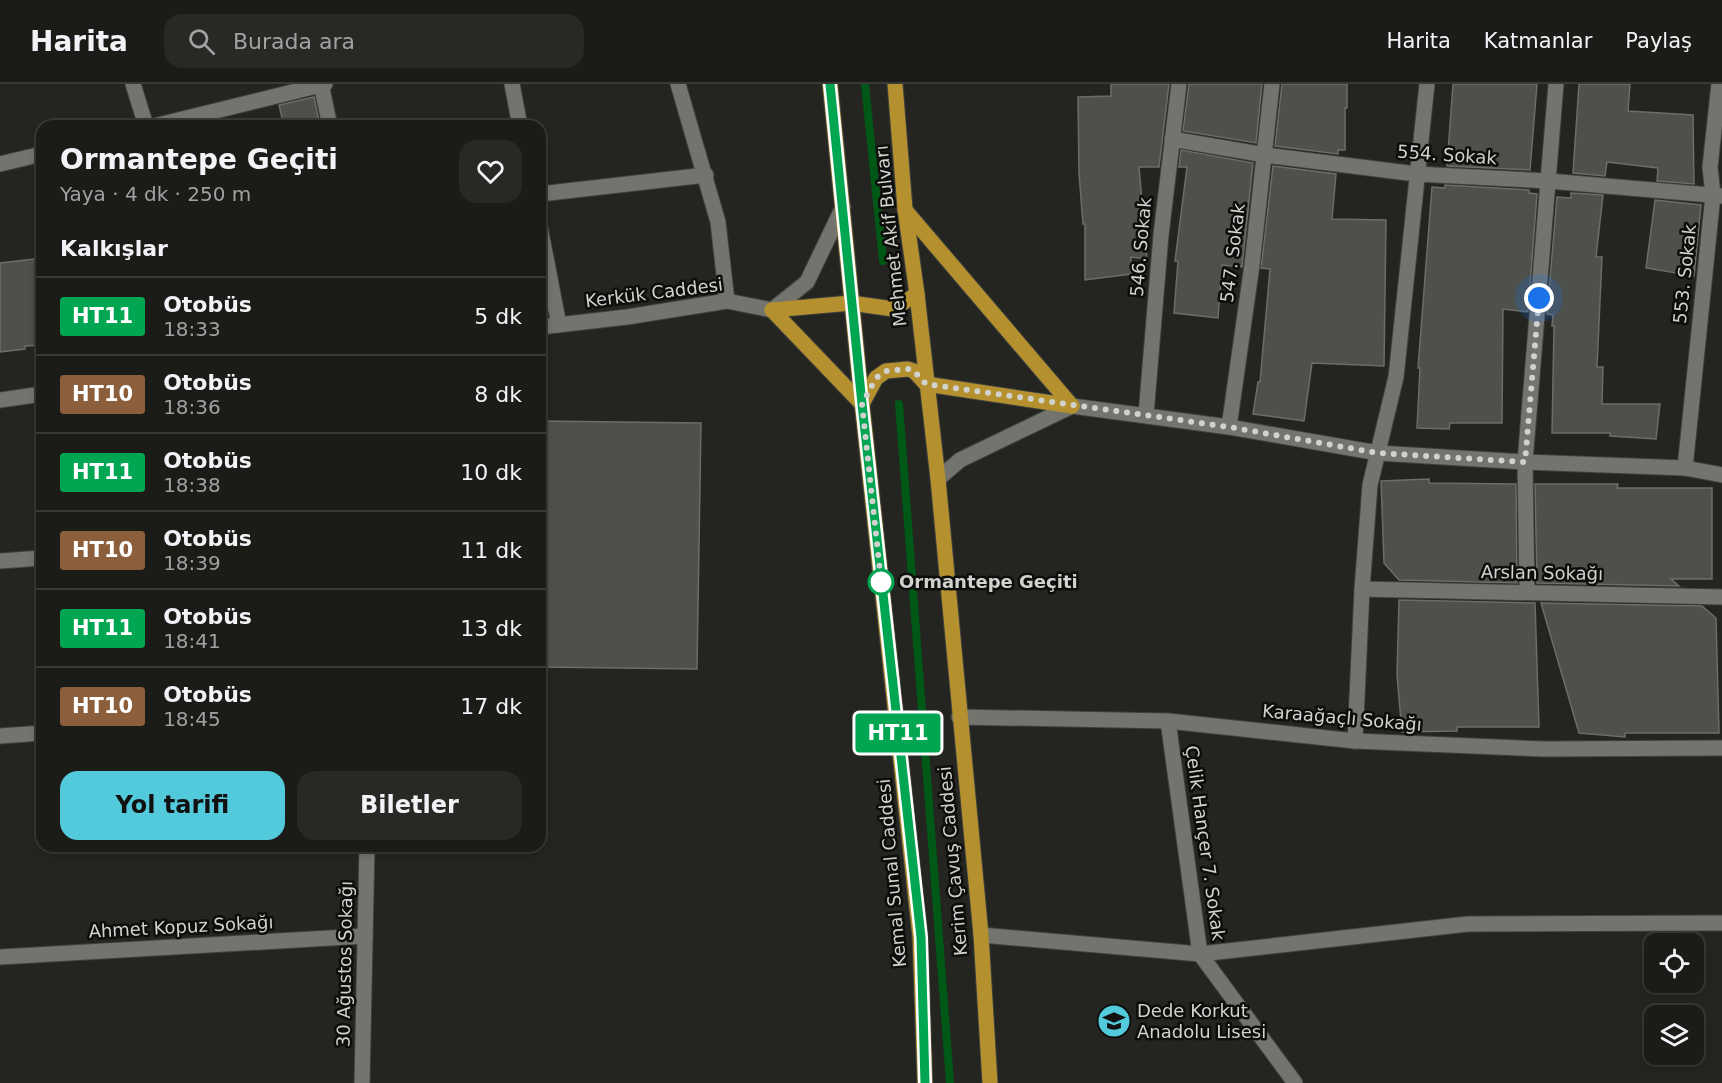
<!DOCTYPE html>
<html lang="tr">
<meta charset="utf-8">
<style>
:root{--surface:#1b1b18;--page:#282825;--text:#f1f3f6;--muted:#a0a1a2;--line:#393937;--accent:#53cadc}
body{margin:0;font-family:"DejaVu Sans",sans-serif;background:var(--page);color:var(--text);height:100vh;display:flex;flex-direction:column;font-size:22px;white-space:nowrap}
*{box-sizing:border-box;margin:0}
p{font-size:20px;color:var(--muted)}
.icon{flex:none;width:33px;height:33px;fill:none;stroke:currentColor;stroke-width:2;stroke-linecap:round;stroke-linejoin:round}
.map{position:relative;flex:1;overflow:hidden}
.panel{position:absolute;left:36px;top:36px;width:510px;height:732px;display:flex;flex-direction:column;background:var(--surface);border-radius:18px;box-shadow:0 3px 9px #0003,0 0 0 2px var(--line)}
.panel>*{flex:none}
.badge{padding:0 12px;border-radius:4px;font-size:21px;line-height:39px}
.controls{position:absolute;left:1644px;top:849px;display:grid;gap:12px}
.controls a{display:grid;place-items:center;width:60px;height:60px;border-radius:12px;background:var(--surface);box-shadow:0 3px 9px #0003,0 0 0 2px var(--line);font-size:30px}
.you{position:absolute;width:30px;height:30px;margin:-15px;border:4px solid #fff;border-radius:50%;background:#1a73e8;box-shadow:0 0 0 9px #1a73e833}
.map>.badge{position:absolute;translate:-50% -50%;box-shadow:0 0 0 3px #fff}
h2{padding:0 24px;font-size:22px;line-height:54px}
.round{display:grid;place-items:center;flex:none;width:63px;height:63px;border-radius:18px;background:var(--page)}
.overview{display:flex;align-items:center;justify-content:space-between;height:102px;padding:0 24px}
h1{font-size:28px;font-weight:700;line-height:45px}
.cta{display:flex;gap:12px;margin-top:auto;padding:12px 24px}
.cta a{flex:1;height:69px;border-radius:18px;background:var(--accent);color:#111;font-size:24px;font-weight:700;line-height:69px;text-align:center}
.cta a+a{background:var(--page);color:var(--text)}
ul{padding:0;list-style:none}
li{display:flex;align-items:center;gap:18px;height:78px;padding:0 24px;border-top:2px solid var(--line)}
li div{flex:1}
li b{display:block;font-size:22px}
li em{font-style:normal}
li .badge{min-width:66px;font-weight:700;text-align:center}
header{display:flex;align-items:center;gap:36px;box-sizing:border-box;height:84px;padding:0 30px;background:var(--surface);border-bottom:2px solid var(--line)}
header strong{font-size:28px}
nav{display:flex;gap:33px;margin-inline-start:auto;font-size:21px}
.search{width:420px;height:54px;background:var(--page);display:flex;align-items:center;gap:15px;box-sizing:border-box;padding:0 21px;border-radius:18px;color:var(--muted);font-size:22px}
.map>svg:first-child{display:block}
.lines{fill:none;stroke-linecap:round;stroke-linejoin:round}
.stream{stroke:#005816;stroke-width:8}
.building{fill:#4e504c;stroke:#6b6d69;stroke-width:1.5}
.minor-casing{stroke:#40403d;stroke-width:17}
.tertiary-casing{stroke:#40403d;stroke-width:17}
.primary-casing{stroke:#40403d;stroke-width:17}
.minor{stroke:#74746f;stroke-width:15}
.tertiary{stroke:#74746f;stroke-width:15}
.primary{stroke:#b4912e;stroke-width:15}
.line-casing{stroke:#fff;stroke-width:14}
.line{stroke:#00a651;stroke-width:9}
.walk{stroke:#d1d1cf;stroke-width:6;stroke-dasharray:0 10.8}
.stop-dot{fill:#fff;stroke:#00a651;stroke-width:3}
.labels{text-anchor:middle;stroke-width:5;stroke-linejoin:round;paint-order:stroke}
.street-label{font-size:18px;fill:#d1d1cf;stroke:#0d0d0b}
.stop-label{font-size:18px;font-weight:bold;fill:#d1d1cf;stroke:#0d0d0b;text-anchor:start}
.poi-label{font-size:18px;fill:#d1d1cf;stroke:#0d0d0b;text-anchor:start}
</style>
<header>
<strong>Harita</strong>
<div class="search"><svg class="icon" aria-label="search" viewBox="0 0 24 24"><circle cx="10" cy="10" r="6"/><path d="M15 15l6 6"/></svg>Burada ara</div>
<nav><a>Harita</a><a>Katmanlar</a><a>Paylaş</a></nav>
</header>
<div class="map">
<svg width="1722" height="999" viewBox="0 0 1722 999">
<rect width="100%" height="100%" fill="#242420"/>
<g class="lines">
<g class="stream">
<path d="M865 0 883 177"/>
<path d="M899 320 950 999"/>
</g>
</g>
<g class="building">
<path d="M1111 0H1169L1159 83H1139L1147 175 1131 173V190L1085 196V140H1083L1079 89 1078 13 1111 12Z"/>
<path d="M1189 0H1262L1256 59 1183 47Z"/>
<path d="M1282 0H1347V24H1345V66H1338V70L1275 62Z"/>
<path d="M1453 0H1537L1530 86 1447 82Z"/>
<path d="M1579 0H1630L1628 27 1693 31 1694 100 1657 97 1658 84 1607 78 1605 92 1573 89Z"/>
<path d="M314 13 320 42H284L279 21Z"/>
<path d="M1181 66 1253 79 1242 183 1222 181 1218 234 1174 229 1178 177H1175L1187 83H1179Z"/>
<path d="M1273 82 1336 90 1332 135 1386 136 1384 282 1312 279 1304 337 1253 330 1258 298H1260L1270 185 1261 184Z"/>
<path d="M1445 101 1529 106V109L1537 110 1528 228 1503 225 1502 339H1450L1449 345 1417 344 1420 284H1418L1432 103 1445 104Z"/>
<path d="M1571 109 1603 111 1596 173H1602L1597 283H1603L1602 320H1660L1656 355 1610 352V349H1552L1554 242H1552L1553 231 1547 230 1557 113 1571 114Z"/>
<path d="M1655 116 1701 121 1694 192 1646 184Z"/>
<path d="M42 174V261L25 262V265L0 268V179Z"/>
<path d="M540 337 701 339 697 585 540 583Z"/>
<path d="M1429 395V399L1516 400 1517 499 1399 496 1384 479 1381 397Z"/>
<path d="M1535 400H1618L1617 404H1712V495H1671L1679 502 1537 499Z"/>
<path d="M1399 516 1535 519 1539 643H1457V647L1402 648 1397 591Z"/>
<path d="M1541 519 1702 522 1716 534 1719 649H1625V653L1579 649Z"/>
</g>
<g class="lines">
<defs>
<g id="minor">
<path d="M133 0 146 42"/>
<path d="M321 0 330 42"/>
<path d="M512 0 520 42"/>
<path d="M678 0 718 138 727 217"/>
<path d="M154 42 325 0"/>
<path d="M1172 55 1265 71 1416 90 1549 97 1722 112"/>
<path d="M0 80 42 70"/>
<path d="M540 110 706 91"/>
<path d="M540 143 559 241"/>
<path d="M1146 331 1161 151 1179 0"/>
<path d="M1229 343 1252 181 1272 0"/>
<path d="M1685 384 1713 111 1710 83 1719 0"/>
<path d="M0 477 42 474"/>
<path d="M1362 505 1722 513"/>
<path d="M1527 508 1525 378 1556 0"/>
<path d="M959 633 1168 637 1355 657 1544 665 1722 664"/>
<path d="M1168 637 1200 870 1295 999"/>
<path d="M0 652 42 649"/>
<path d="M1355 657 1362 505 1370 401 1396 293 1427 0"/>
<path d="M981 851 1200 870 1468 840 1722 839"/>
<path d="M0 873 365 852"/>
<path d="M362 999 367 762"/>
</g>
<g id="tertiary">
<path d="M540 243 627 233 727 217 772 226 807 198 843 123"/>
<path d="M0 316 42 310"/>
<path d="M938 395 960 376 1072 322 1229 343 1378 369 1525 378 1685 384 1722 391"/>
</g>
<g id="primary">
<path d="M830 0 862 320 920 853 925 999"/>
<path d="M895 0 905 125 917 210 938 395 981 851 990 999"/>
<path d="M905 126 1072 322"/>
<path d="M772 226 862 320 876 294 886 287 908 285 914 287 926 300 1072 322"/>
<path d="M772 226 851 219 893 225 917 210"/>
</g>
</defs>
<use href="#minor" class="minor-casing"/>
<use href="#tertiary" class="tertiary-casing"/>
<use href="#primary" class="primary-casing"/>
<use href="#minor" class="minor"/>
<use href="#tertiary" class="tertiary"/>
<use href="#primary" class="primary"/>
</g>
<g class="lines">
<defs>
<path id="line" d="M830 0 862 320 921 853 925 999"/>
</defs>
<use href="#line" class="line-casing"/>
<use href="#line" class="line"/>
<path class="walk" d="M881 498 882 506 862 320 876 294 886 287 908 285 914 287 926 300 1229 343 1378 369 1525 378 1539 214"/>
</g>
<defs>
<symbol id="school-disc" viewBox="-11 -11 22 22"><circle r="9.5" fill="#53cadc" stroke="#0d0d0b"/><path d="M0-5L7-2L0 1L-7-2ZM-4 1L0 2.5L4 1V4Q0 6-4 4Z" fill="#111"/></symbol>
</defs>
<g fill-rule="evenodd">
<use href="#school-disc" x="1095" y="918" width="38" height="38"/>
</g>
<circle class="stop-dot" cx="881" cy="498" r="12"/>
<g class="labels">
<g class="street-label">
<text transform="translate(1447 71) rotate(4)" y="6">554. Sokak</text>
<text transform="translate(891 152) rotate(-96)" y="6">Mehmet Akif Bulvarı</text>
<text transform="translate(1141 163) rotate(-85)" y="6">546. Sokak</text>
<text transform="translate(1233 169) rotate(-83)" y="6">547. Sokak</text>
<text transform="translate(1685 190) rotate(-84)" y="6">553. Sokak</text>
<text transform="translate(654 209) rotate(-7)" y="6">Kerkük Caddesi</text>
<text transform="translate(1542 489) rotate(1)" y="6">Arslan Sokağı</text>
<text transform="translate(1342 634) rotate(5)" y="6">Karaağaçlı Sokağı</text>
<text transform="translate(1205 759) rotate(82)" y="6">Çelik Hançer 7. Sokak</text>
<text transform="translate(953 777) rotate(-95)" y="6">Kerim Çavuş Caddesi</text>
<text transform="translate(892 789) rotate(-95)" y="6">Kemal Sunal Caddesi</text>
<text transform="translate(181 843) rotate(-3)" y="6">Ahmet Kopuz Sokağı</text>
<text transform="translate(345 880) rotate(-89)" y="6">30 Ağustos Sokağı</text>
</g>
<g class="stop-label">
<text x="899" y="504">Ormantepe Geçiti</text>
</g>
<g class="poi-label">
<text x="1137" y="933">Dede Korkut<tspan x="1137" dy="21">Anadolu Lisesi</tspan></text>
</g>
</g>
</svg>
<div class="controls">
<a><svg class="icon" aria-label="locate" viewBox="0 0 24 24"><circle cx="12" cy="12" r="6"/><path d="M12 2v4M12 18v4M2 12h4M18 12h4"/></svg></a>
<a><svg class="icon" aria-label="layers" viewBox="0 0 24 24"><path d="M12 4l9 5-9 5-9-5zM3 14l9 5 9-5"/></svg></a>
</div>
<div class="you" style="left:1539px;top:214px"></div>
<b class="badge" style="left:898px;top:649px;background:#00a651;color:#fff">HT11</b>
<section class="panel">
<div class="overview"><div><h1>Ormantepe Geçiti</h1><p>Yaya · 4 dk · 250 m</p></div><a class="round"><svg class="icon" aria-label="heart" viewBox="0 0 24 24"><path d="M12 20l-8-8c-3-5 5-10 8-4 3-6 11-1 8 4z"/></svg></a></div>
<h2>Kalkışlar</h2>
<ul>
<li><span class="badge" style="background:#00a651;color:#fff">HT11</span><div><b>Otobüs</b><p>18:33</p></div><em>5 dk</em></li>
<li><span class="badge" style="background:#8b5e3c;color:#fff">HT10</span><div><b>Otobüs</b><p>18:36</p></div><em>8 dk</em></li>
<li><span class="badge" style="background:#00a651;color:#fff">HT11</span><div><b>Otobüs</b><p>18:38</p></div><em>10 dk</em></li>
<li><span class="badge" style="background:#8b5e3c;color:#fff">HT10</span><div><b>Otobüs</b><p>18:39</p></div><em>11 dk</em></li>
<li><span class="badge" style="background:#00a651;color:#fff">HT11</span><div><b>Otobüs</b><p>18:41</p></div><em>13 dk</em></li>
<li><span class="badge" style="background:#8b5e3c;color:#fff">HT10</span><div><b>Otobüs</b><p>18:45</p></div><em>17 dk</em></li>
</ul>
<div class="cta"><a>Yol tarifi</a><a>Biletler</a></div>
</section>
</div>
